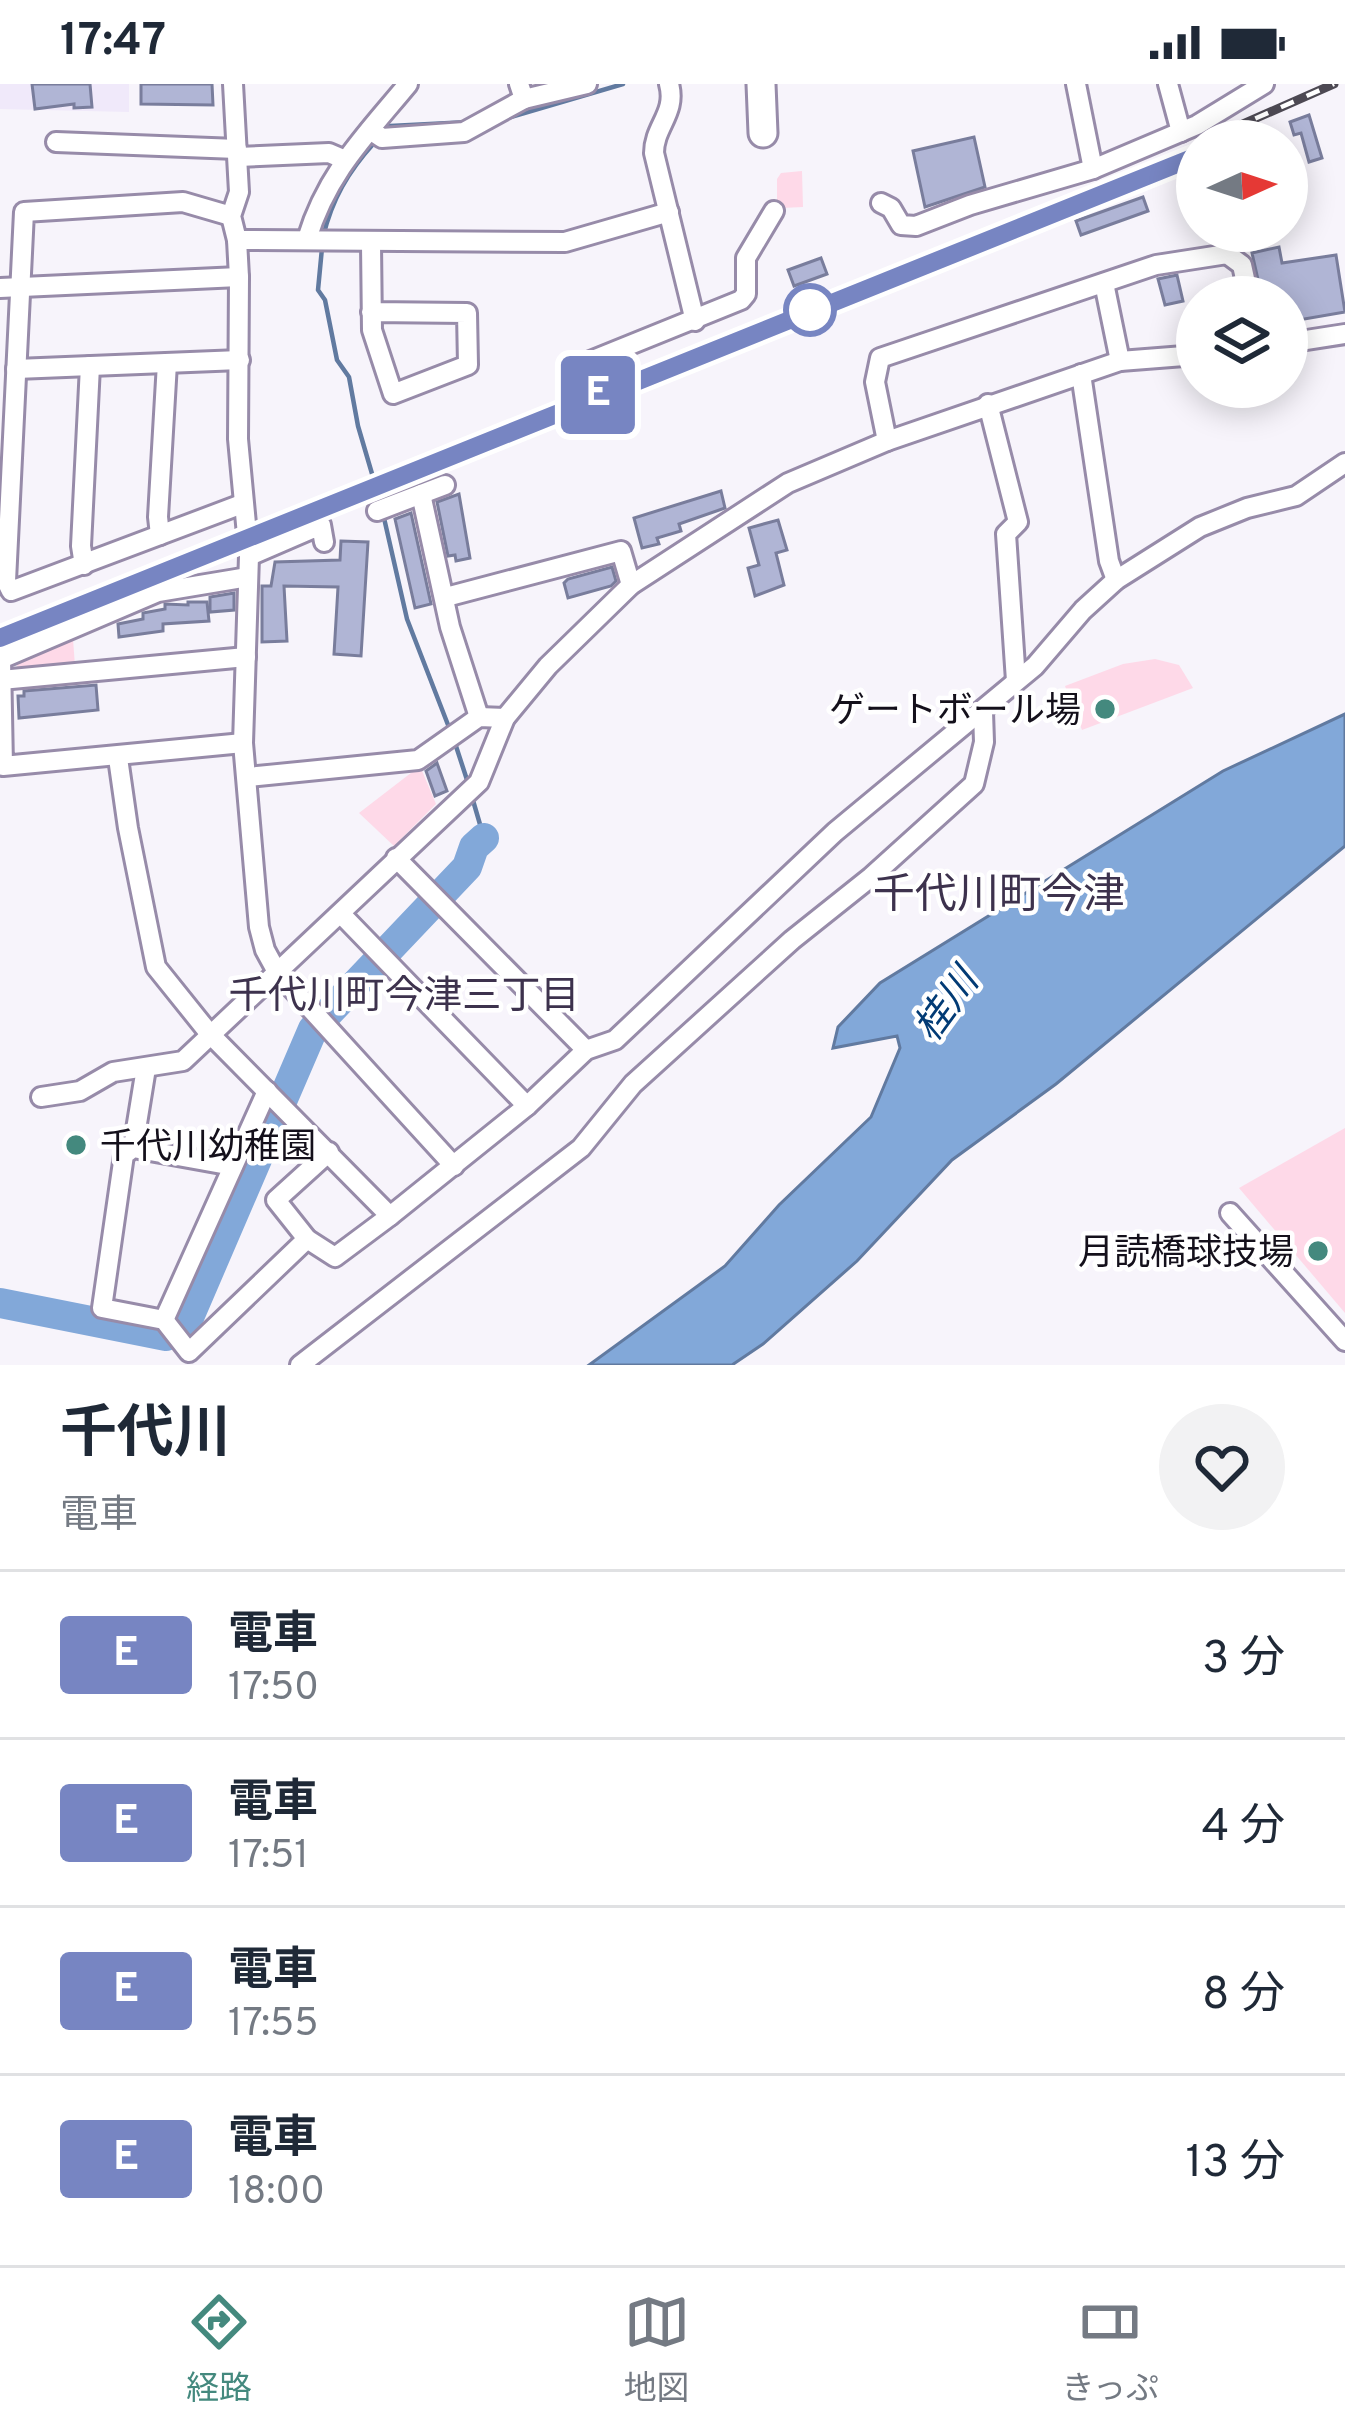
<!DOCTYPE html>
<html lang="ja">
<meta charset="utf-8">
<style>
:root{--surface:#fff;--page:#f2f2f3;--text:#1f2937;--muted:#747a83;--line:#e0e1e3;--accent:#44897e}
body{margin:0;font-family:Overpass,"Noto Sans JP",sans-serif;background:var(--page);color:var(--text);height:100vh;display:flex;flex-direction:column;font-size:45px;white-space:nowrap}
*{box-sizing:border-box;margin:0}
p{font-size:39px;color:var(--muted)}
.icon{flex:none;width:66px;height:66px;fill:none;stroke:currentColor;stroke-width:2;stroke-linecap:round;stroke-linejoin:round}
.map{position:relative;height:1281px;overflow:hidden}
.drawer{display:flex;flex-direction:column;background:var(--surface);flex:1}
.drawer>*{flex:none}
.badge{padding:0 24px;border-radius:9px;font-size:42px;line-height:78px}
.needle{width:78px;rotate:87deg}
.fabs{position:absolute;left:1176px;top:36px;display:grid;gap:24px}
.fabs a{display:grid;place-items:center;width:132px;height:132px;border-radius:50%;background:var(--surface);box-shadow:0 6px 30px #0003;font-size:60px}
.map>.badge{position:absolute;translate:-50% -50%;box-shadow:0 0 0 6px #fff}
.round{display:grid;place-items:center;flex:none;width:126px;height:126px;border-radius:63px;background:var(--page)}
.overview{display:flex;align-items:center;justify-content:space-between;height:204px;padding:0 60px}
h1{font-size:57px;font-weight:700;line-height:90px}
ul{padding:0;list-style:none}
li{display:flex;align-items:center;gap:36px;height:168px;padding:0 60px;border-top:3px solid var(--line)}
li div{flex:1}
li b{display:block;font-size:45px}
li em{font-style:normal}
li .badge{min-width:132px;font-weight:700;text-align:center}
.status{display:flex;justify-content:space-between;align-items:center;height:84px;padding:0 60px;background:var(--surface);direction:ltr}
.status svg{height:33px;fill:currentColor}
.dock{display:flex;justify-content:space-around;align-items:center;height:168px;border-top:3px solid var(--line);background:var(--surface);font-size:33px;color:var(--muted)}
.dock a{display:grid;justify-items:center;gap:6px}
.dock .selected{color:var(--accent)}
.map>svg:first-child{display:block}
.built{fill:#f0e9fa}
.green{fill:#fed9e8}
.water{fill:#82a8d9;stroke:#617aa0;stroke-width:3}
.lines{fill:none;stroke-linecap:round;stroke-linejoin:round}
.stream{stroke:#617aa0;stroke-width:4.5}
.river{stroke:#82a8d9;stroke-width:30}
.building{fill:#b0b5d5;stroke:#797d9c;stroke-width:3}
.street-casing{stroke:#978ba9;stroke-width:24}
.secondary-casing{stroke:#978ba9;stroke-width:33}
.street{stroke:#fff;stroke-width:18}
.secondary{stroke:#fff;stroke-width:27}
.rail-casing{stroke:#4d4953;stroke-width:9}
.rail{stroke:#fff;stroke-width:4.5;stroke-dasharray:14;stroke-linecap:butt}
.line-casing{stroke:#fff;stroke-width:27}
.line{stroke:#7785c2;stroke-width:18}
.stop-dot{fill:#fff;stroke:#7785c2;stroke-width:6}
.poi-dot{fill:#44897e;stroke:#fff;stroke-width:4.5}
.labels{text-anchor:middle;stroke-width:9;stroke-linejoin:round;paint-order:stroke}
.poi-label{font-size:36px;fill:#14101b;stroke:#fff;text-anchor:end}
.neighbourhood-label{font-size:39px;fill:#3d324d;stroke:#fff}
.water-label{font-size:39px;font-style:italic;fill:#023b75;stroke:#fff}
.quarter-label{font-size:42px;fill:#3d324d;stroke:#fff}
</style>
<div class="status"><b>17:47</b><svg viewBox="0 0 49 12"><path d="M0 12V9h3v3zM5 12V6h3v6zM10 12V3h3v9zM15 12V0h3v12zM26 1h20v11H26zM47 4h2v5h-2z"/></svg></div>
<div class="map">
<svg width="1345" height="1281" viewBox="0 0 1345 1281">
<rect width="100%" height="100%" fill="#f7f4fb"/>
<path class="built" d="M0 0H129V28L0 25Z"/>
<g class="green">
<path d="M802 87 803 123 782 124 777 118V95L781 89Z"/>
<path d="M73 555 75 582 18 587 16 576Z"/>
<path d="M1155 575 1179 581 1193 604 1082 646 1065 602 1123 580Z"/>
<path d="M420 682 436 720 394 762 359 729Z"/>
<path d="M1345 1044V1229L1239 1104Z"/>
</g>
<path class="water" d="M1345 630V762L1056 1000 952 1076 857 1177 763 1260 732 1281H589L725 1182 779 1121 871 1033 900 964 897 952 833 964 838 943 880 899 1223 687Z"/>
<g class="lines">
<g class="stream">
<path d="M504 35 623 0"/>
<path d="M386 46 390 42 469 38"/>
<path d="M323 153C332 115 348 88 374 59"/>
<path d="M322 164 318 206 325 216 337 276 349 293 358 342 380 417"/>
<path d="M384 434 407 535 450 646"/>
<path d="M454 656 469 702"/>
<path d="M472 713 484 754"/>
</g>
<path class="river" d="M0 1219 166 1252 190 1231 313 945 467 783 474 763 484 754"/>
</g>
<g class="building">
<path d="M32 0H90L92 23 74 24V20L35 25Z"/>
<path d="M141 0H212L213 21 141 20Z"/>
<path d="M1309 31 1322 74 1309 78 1301 49 1294 51 1290 38Z"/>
<path d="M974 53 985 103 925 123 913 67Z"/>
<path d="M1143 113 1148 127 1081 151 1076 137Z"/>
<path d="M1279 163 1282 179 1336 171 1345 228 1287 238V213H1262L1252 169Z"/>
<path d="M821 174 827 190 794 202 788 186Z"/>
<path d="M1177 191 1183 217 1165 221 1158 195Z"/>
<path d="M721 407 725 424 679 440 681 447 657 454 659 460 642 464 634 434Z"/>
<path d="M459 410 470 474 456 477 455 471 448 472 437 418Z"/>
<path d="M411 429 431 520 415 524 395 435Z"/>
<path d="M778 436 787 466 776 469 784 501 755 512 748 484 759 481 749 444Z"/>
<path d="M341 457 368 458 361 572 334 570 338 503 284 502 287 557 262 558V502H271L275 478 340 476Z"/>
<path d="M612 483 616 497 611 502 568 514 564 499 568 495Z"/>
<path d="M234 509V526L210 528V513Z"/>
<path d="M188 518H207L209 537 163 540V547L119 553 118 540 143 535V529L165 525V520L188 521Z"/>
<path d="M96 601 98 626 19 634 18 612H24V607Z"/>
<path d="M437 679 447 707 435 712 426 687Z"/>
</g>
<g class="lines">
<defs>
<g id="street">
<path d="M233 0 239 108 231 132 237 156 239 193 238 355 249 472 243 659 259 843 265 866 277 888 454 1082"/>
<path d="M519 0 524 15 587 0"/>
<path d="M669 0C677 29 654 42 654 69L695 237"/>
<path d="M1076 0 1093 85"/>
<path d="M1168 0 1181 48"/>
<path d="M370 46 382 54 464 48 524 15"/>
<path d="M56 58 237 65"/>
<path d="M238 73 329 69 343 75"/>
<path d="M881 119 891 124 901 141 916 142 970 121 1093 85 1197 41 1264 0"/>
<path d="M231 132 183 118 24 128 6 497 11 507 242 420"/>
<path d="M307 155C327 89 365 52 408 0"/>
<path d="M237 156 565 158 669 128"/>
<path d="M1104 199 1120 277"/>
<path d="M0 204 239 193"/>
<path d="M371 228 467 229 468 281 393 310 372 246 371 160"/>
<path d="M1287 259 1345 250"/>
<path d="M16 285 240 276"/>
<path d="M568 286 741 216 746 210V174L774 127"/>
<path d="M1081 290 1109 477 1116 496"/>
<path d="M988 320 1018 438 1006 450 1016 597"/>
<path d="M887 357 875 298 880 274 1156 181 1227 170 1242 181 1249 213"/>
<path d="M421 410 450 543 479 633"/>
<path d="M377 427 445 401"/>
<path d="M160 451 158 433 167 279"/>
<path d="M249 472 321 441 324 458"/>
<path d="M84 481 81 462 90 282"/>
<path d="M446 513 621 467 631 501"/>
<path d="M1 596 246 573"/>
<path d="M243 659 3 682 1 575 158 508 248 493"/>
<path d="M118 674 128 744 156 883 209 949 390 1132 527 1022 586 966 615 956 835 748 1035 582 1083 526 1116 496 1200 443 1247 424 1296 412 1345 379"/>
<path d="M248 693 418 676 479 633 505 634"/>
<path d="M396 774 586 966"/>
<path d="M342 831 527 1022"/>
<path d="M41 1013 80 1007 113 988 183 977 479 698 505 634 548 582 631 501 788 399 887 357 1120 277 1197 271"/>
<path d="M133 1064 146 984"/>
<path d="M329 1068 276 1116 307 1155 335 1173 390 1132"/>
<path d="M233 1082 133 1064 124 1071 102 1224 164 1236 189 1268 307 1155"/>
<path d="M1230 1129 1345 1257"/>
<path d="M164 1236 267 1007"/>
<path d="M300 1281 581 1064 633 1000 792 856 871 793 974 700 984 658 983 628"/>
</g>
<path id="secondary" d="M761 0 763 49"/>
</defs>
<use href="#street" class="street-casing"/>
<use href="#secondary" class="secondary-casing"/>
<use href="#street" class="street"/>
<use href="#secondary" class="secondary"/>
<defs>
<g id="rail">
<path d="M1204 57 1334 0"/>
<path d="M0 554 1197 72"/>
</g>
</defs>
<use href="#rail" class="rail-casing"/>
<use href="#rail" class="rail"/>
</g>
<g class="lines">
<defs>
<path id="line" d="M0 554 1197 72"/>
</defs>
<use href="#line" class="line-casing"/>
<use href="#line" class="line"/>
</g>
<circle class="stop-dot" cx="810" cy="226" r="24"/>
<g class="poi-dot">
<circle cx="1105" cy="625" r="12"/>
<circle cx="76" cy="1061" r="12"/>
<circle cx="1318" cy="1167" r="12"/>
</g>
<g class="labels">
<g class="poi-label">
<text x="1081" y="638">ゲートボール場</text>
<text x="100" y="1074" text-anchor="start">千代川幼稚園</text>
<text x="1294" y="1180">月読橋球技場</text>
</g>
<g class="neighbourhood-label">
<text x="404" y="924">千代川町今津三丁目</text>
</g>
<g class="water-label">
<text transform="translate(945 920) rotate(-54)" y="14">桂川</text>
</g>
<g class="quarter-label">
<text x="999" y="824">千代川町今津</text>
</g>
</g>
</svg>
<div class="fabs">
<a><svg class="needle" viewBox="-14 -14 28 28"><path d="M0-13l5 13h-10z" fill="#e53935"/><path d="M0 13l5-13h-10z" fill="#747a83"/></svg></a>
<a><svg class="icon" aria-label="layers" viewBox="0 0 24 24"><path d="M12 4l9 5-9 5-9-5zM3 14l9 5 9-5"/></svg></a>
</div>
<b class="badge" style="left:598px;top:311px;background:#7785c2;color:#fff">E</b>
</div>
<section class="drawer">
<div class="overview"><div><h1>千代川</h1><p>電車</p></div><a class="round"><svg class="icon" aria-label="heart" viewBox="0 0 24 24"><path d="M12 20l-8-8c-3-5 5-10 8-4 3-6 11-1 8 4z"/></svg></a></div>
<ul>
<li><span class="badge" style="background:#7785c2;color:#fff">E</span><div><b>電車</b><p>17:50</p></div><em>3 分</em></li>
<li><span class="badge" style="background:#7785c2;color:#fff">E</span><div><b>電車</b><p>17:51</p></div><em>4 分</em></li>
<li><span class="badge" style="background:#7785c2;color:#fff">E</span><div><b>電車</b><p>17:55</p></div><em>8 分</em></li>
<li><span class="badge" style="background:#7785c2;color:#fff">E</span><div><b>電車</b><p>18:00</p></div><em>13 分</em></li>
</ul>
</section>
<nav class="dock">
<a class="selected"><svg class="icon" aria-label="directions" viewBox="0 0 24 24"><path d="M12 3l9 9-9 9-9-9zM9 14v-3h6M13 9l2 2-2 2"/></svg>経路</a>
<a><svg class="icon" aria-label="map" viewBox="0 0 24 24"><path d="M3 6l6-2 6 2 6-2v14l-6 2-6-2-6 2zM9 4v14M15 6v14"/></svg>地図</a>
<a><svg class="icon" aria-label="tickets" viewBox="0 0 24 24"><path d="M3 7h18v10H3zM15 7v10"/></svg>きっぷ</a>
</nav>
